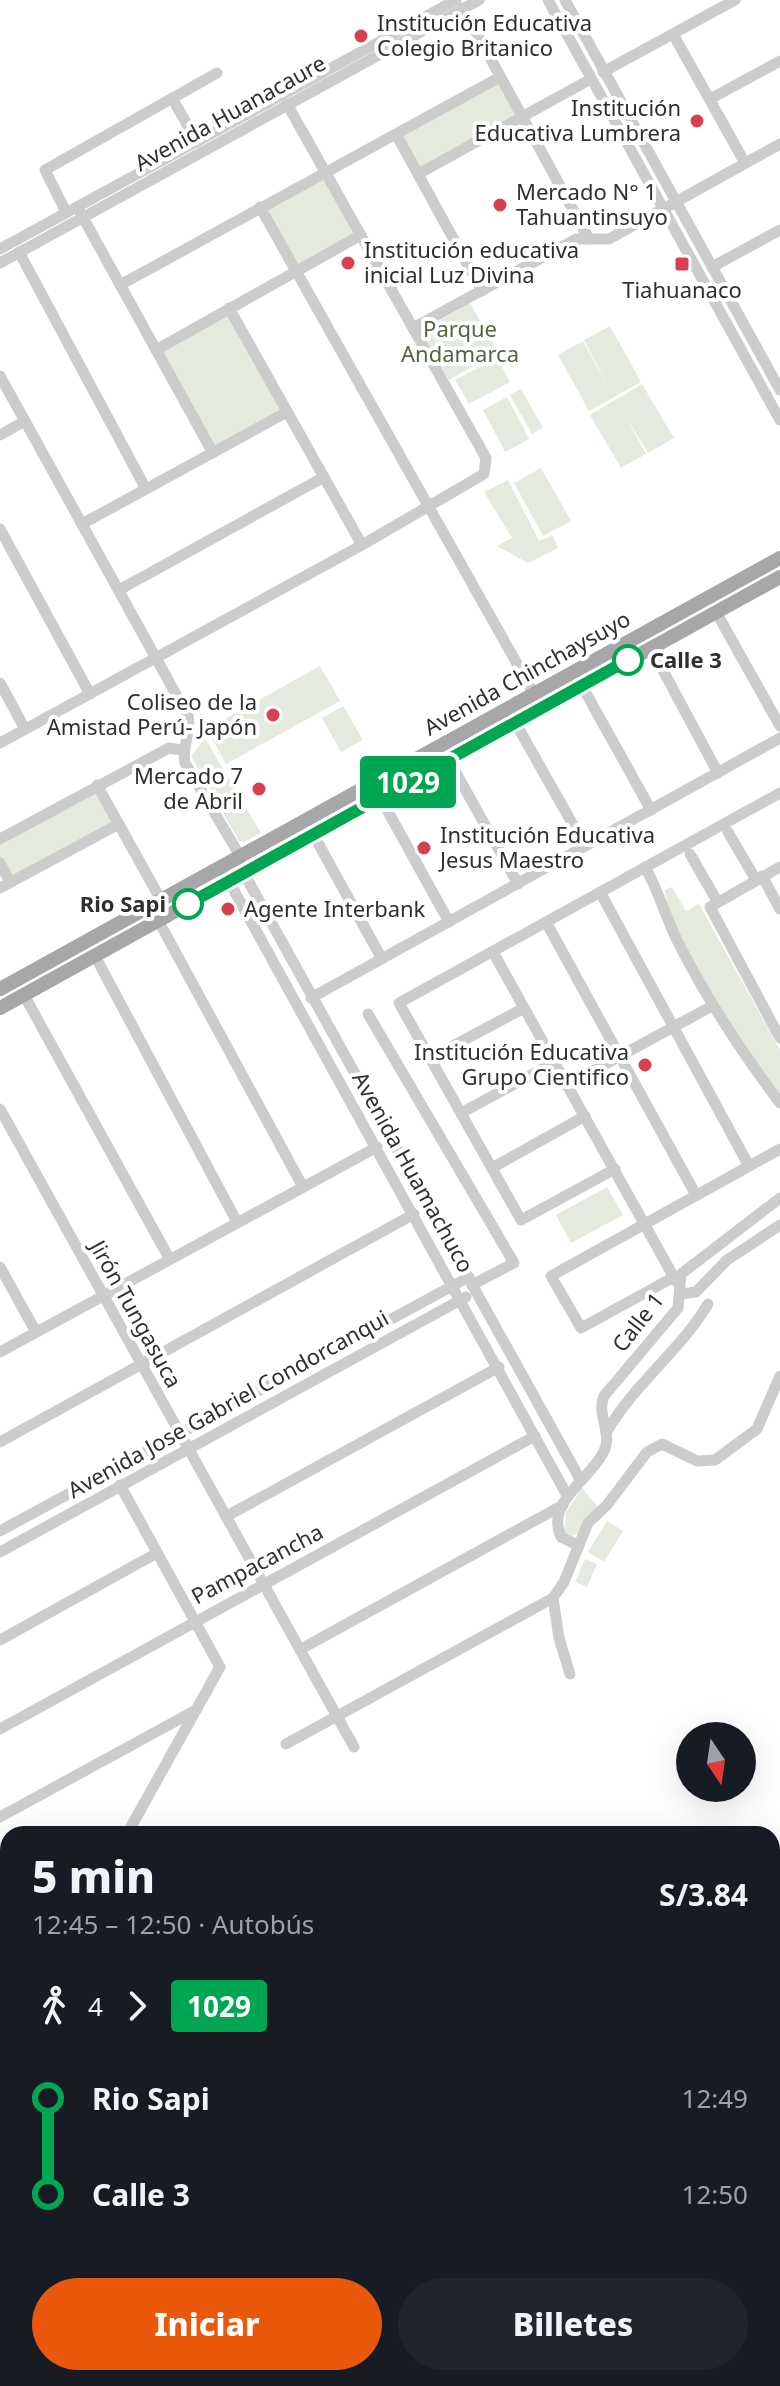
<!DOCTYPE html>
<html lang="es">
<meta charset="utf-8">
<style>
:root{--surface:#171b24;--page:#20242c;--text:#f1f3f6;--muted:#9ea1a6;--accent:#ea580c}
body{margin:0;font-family:"Noto Sans",sans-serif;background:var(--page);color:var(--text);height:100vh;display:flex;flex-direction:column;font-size:30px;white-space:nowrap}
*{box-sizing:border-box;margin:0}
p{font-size:26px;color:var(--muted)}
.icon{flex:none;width:44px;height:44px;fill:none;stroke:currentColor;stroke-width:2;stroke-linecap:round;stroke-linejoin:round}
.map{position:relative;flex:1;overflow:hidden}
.details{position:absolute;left:0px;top:1826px;width:780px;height:560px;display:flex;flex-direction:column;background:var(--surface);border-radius:24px 24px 0 0;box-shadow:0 8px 32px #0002}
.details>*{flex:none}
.badge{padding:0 16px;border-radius:6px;font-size:28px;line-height:52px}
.needle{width:52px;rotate:167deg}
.fabs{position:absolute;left:676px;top:1722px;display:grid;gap:16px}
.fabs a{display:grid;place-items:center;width:80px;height:80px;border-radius:50%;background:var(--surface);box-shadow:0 8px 32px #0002;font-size:40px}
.map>.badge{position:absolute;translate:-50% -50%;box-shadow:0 0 0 4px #fff}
.legs{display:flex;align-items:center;gap:12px;height:88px;padding:0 32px;font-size:26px}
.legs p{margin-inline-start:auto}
.headline{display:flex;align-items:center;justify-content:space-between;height:136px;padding:0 32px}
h1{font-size:44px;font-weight:800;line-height:60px}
.button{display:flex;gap:16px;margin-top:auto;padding:16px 32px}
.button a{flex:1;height:92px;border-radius:48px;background:var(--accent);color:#fff;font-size:32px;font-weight:800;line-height:92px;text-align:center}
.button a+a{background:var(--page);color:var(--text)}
ul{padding:0 32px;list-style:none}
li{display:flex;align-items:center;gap:28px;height:96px;font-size:30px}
li i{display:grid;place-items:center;width:12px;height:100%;margin:0 10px;background:currentColor}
li i::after{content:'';width:20px;height:20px;margin:-10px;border:6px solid;border-radius:50%;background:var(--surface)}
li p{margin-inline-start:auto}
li:first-child i{background:linear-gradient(#0000 50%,currentColor 0)}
li:last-child i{background:linear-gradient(currentColor 50%,#0000 0)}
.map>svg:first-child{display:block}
.green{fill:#e5eade}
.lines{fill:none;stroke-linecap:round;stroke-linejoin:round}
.minor{stroke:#ccc;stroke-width:11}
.major{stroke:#a7a7a7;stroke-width:14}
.line-1-casing{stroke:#fff;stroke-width:18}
.line-1{stroke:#00a651;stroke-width:12}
.poi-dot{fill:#d54151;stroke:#fff;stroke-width:3}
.stop-1-dot{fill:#fff;stroke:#00a651;stroke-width:4}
.labels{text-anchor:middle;stroke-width:8;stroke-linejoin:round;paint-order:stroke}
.poi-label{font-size:22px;fill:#2f2f2f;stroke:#fff;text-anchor:start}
.street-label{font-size:22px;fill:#2f2f2f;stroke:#fff}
.park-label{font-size:22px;fill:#536640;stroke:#fff}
.stop-label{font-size:22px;font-weight:bold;fill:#2f2f2f;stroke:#fff;text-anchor:start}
</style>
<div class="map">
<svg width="780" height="2386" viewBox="0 0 780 2386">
<rect width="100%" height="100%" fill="#fff"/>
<g class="green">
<path d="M500 81 518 115 418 170 399 136Z"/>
<path d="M323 177 356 233 298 265 266 209Z"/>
<path d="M470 303 498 352 449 380 421 331Z"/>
<path d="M228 313 282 410 211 449 157 352Z"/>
<path d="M610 326 641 382 589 411 558 355 583 341 610 390 584 340Z"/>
<path d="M497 358 510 382 469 404 455 380Z"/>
<path d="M642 384 674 438 648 453 626 417 646 454 621 468 590 415Z"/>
<path d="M521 389 543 428 532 434 510 395Z"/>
<path d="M507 397 529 439 505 452 483 410Z"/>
<path d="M541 468 571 521 543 536 514 483Z"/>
<path d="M508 480 539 541 552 535 558 548 528 563 497 546 512 538 484 492Z"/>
<path d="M320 666 340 701 226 764 207 729Z"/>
<path d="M343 706 363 740 341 752 322 718Z"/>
<path d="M205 738 261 833 244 842 239 841 191 756Z"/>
<path d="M96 789 115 824 12 879 0 858V842Z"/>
<path d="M672 887 686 911 699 904 780 1050V1096C751 1057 668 934 665 890Z"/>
<path d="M607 1187 623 1215 571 1243 556 1215Z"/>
<path d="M582 1488 599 1508 586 1519 577 1534 570 1536 564 1531 566 1512Z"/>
<path d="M607 1521 623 1531 604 1562 588 1552Z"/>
<path d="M585 1559 597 1564 587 1587 575 1582Z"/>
</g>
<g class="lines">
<g class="minor">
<path d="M548 0 780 420"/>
<path d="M565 0 780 390"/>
<path d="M463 8 589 239"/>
<path d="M673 34 745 163"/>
<path d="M603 72 735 0"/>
<path d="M172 98 197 142"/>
<path d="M710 99 780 61"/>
<path d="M396 134 482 291"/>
<path d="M418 174 591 79"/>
<path d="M260 207 542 708"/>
<path d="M66 212 45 170 217 73"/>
<path d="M80 212 213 453"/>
<path d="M0 249 456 0"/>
<path d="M19 252 146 489"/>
<path d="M0 263 479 0"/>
<path d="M712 267 780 230"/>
<path d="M120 285 500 77"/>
<path d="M229 308 362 545"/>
<path d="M413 328 576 239H609L780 144"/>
<path d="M156 350 361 235"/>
<path d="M0 376 188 716C192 734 181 746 185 763L240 856"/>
<path d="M0 435 25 421"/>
<path d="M82 524 287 412"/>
<path d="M0 529 90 694"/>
<path d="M119 590 324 477"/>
<path d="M716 612 780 726"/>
<path d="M651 648 718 773"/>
<path d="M0 683 25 729"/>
<path d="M582 686 651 810"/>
<path d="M515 722 585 846"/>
<path d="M0 743 362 545 484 474 486 458 287 104"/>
<path d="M446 755 518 884"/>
<path d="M97 785 161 900"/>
<path d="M380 797 449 922"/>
<path d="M728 832 756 880"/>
<path d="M313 834 382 959"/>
<path d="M0 839 169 748 182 750"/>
<path d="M690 854 717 901"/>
<path d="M236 859 581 1481"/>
<path d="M0 863 10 882"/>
<path d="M221 867 568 1497"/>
<path d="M645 867C660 893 666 920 680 946 708 1001 743 1054 780 1103"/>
<path d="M780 867 710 907 780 1038"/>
<path d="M762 876 780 909"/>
<path d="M0 888 119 824"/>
<path d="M600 892 749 1166"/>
<path d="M158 920 303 1187"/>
<path d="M546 922 696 1195"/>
<path d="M493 952 676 1281"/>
<path d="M95 956 237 1222"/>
<path d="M24 995 169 1258"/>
<path d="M311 998 780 738"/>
<path d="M368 1014 514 1263 472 1285"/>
<path d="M430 1058 524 1008"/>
<path d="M567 1085 712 1006"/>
<path d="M0 1109 354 1747"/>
<path d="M461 1113 555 1062"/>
<path d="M492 1168 585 1116"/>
<path d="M615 1169 521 1220 399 1003 780 793"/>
<path d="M0 1267 36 1332"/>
<path d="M674 1277 581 1328 551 1276 780 1149"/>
<path d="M681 1294 696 1292 727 1260 780 1225"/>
<path d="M0 1352 377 1147"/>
<path d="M606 1433C633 1385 680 1351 708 1304"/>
<path d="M0 1442 414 1214"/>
<path d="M120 1485 220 1667 127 1834"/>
<path d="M227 1516 499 1367"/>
<path d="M0 1531 469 1277"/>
<path d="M577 1545 561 1537C545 1502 591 1479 604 1451 613 1433 596 1415 604 1396L678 1308 681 1274 780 1198"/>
<path d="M0 1552 466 1297"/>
<path d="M553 1598 559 1638 570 1674"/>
<path d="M0 1640 157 1553"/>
<path d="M301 1649 563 1505"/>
<path d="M0 1729 535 1436"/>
<path d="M286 1744 553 1598 564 1582 588 1523 607 1505 647 1452 662 1444 697 1461 715 1460 757 1429 780 1376"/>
<path d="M0 1817 196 1710"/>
<path d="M0 1904 8 1900"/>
<path d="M0 1944 8 1959"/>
<path d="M0 2036 8 2031"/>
</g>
<g class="major">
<path d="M0 989 780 558"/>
<path d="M0 1008 780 577"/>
</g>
</g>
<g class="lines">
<defs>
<path id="line-1" d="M188 904 628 660"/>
</defs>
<use href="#line-1" class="line-1-casing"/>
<use href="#line-1" class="line-1"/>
</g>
<g class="poi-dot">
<circle cx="361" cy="36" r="8"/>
<circle cx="697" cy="121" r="8"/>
<circle cx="500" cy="205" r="8"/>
<circle cx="348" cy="263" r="8"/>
<rect x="674" y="256" width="16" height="16" rx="4"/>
<circle cx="273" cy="715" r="8"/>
<circle cx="259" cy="789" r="8"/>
<circle cx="424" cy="848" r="8"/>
<circle cx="228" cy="909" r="8"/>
<circle cx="645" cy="1065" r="8"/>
</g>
<g class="stop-1-dot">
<circle cx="628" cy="660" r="14"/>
<circle cx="188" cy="904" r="14"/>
</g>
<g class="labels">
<g class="poi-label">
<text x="377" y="31">Institución Educativa<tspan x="377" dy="25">Colegio Britanico</tspan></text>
<text x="681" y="116" text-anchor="end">Institución<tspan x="681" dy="25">Educativa Lumbrera</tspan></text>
<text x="516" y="200">Mercado N° 1<tspan x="516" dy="25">Tahuantinsuyo</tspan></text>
<text x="364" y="258">Institución educativa<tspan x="364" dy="25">inicial Luz Divina</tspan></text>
<text x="682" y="298" text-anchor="middle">Tiahuanaco</text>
<text x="257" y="710" text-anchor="end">Coliseo de la<tspan x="257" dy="25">Amistad Perú- Japón</tspan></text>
<text x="243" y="784" text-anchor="end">Mercado 7<tspan x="243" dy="25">de Abril</tspan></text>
<text x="440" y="843">Institución Educativa<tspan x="440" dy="25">Jesus Maestro</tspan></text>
<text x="244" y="917">Agente Interbank</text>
<text x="629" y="1060" text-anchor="end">Institución Educativa<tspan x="629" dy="25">Grupo Cientifico</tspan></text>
</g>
<g class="street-label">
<text transform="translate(230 113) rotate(-29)" y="8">Avenida Huanacaure</text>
<text transform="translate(527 673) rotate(-29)" y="8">Avenida Chinchaysuyo</text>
<text transform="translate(413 1172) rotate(61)" y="8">Avenida Huamachuco</text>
<text transform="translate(136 1314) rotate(61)" y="8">Jirón Tungasuca</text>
<text transform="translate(638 1322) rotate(-52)" y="8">Calle 1</text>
<text transform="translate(228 1404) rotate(-29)" y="8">Avenida Jose Gabriel Condorcanqui</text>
<text transform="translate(257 1564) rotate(-28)" y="8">Pampacancha</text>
</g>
<g class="park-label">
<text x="460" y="337">Parque<tspan x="460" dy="25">Andamarca</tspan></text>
</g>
<g class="stop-label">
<text x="650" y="668">Calle 3</text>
<text x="166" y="912" text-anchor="end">Rio Sapi</text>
</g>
</g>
</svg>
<div class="fabs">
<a><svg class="needle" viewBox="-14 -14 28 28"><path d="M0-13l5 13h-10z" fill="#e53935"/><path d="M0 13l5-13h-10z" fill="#9ea1a6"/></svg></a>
</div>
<b class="badge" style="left:408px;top:782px;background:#00a651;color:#fff">1029</b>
<section class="details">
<div class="headline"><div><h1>5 min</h1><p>12:45 – 12:50 · Autobús</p></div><b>S/3.84</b></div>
<div class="legs"><svg class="icon" aria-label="walk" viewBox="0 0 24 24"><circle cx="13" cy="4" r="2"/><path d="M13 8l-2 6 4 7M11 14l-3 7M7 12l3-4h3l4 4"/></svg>4<svg class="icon" aria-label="forward" viewBox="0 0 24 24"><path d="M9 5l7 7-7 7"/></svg><b class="badge" style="background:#00a651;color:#fff">1029</b></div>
<ul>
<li><i style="color:#00a651"></i><b>Rio Sapi</b><p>12:49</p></li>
<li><i style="color:#00a651"></i><b>Calle 3</b><p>12:50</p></li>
</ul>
<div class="button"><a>Iniciar</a><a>Billetes</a></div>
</section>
</div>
